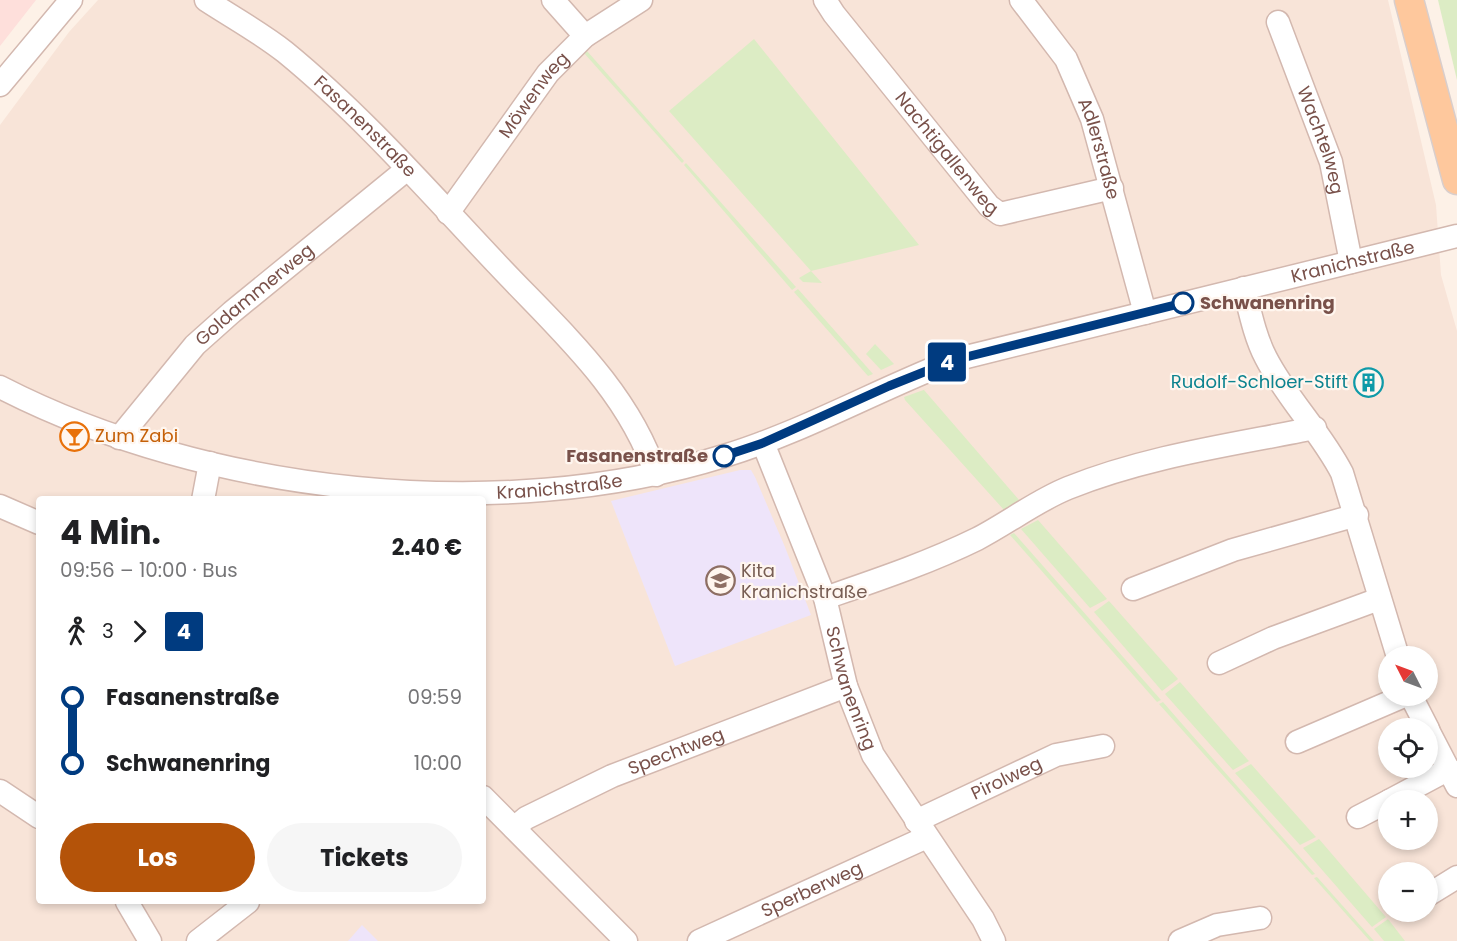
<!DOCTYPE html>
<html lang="de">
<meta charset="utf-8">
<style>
:root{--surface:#fff;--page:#f6f6f6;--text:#202124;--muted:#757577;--accent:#b45309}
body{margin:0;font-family:Poppins,sans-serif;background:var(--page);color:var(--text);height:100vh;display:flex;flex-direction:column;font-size:22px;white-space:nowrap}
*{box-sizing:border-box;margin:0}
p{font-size:20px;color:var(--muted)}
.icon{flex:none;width:33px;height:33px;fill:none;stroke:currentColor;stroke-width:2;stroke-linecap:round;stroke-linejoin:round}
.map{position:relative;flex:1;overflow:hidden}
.sheet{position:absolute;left:36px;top:496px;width:450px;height:408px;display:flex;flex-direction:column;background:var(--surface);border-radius:6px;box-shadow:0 3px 9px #0003}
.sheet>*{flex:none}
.badge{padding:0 12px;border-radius:4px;font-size:21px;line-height:39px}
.needle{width:39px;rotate:312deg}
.tools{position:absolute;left:1378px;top:646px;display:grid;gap:12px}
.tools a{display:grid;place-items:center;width:60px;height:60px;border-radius:50%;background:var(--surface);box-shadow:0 3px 9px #0003;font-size:30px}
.map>.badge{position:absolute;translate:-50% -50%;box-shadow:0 0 0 3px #fff}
.legs{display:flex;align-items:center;gap:9px;height:66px;padding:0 24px;font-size:20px}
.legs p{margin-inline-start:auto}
.head{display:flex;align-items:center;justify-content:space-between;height:102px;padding:0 24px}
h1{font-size:33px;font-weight:700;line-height:45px}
.cta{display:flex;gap:12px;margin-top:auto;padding:12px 24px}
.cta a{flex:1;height:69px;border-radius:36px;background:var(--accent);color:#fff;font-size:24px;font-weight:700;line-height:69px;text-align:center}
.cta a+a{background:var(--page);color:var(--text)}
ul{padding:0 24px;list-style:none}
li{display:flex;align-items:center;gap:21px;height:66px;font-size:22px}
li i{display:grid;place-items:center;width:9px;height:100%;margin:0 8px;background:currentColor}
li i::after{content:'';width:15px;height:15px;margin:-8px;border:4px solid;border-radius:50%;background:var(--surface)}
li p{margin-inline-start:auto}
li:first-child i{background:linear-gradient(#0000 50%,currentColor 0)}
li:last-child i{background:linear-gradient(currentColor 50%,#0000 0)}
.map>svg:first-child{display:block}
.residential{fill:#f8e4d8;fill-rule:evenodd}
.commercial{fill:#fedfdb}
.education{fill:#eee4fa}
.green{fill:#dcecc4}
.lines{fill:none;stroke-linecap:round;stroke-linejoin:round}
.minor-casing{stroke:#d3b8af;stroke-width:25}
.major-casing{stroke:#d9cecc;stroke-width:31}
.minor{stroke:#fff;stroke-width:22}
.major{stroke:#fec89d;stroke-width:28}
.line-1-casing{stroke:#fff;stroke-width:14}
.line-1{stroke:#003b80;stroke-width:9}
.stop-1-dot{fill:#fff;stroke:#003b80;stroke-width:3}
.labels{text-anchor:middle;stroke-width:4.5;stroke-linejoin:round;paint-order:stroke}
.street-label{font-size:18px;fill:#79514a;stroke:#fff6ef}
.stop-label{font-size:18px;font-weight:bold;fill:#79514a;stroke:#fff6ef;text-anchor:start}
.culture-label{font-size:18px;fill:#0d838f;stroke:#fff6ef;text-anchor:end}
.food-label{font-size:18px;fill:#c56008;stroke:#fff6ef;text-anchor:start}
.education-label{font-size:18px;fill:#785e54;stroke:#fff6ef;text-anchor:start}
</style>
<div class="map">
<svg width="1457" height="941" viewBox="0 0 1457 941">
<rect width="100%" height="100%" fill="#fdf1e7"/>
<path class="residential" d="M98 0H1388L1436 205 1441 275 1457 331V941H0V125L69 32ZM39 500H483V902H39ZM1389 657H1428V696H1389ZM1389 729H1428V768H1389ZM1389 801H1428V840H1389ZM1389 873H1428V912H1389Z"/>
<path class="commercial" d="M0 0H36L0 46Z"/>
<g class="education">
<path d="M740 470H751L755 477 785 547 811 615 675 666 611 501Z"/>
<path d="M362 925 378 941H348Z"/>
</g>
<g class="green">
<path d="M1438 0H1457V80Z"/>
<path d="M754 39 919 245 811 271 822 283 803 282 799 278 811 271 669 111Z"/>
<path d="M587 51 684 161 682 163 584 53Z"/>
<path d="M686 163 796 287 792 290 684 165Z"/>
<path d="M798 289 873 374 868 376 794 292Z"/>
<path d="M875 344 894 364 881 370 866 354Z"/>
<path d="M957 378 924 390 1020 501 1004 510 905 400 904 397Z"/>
<path d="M1038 520 1107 599 1090 608 1021 529Z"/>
<path d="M1014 533 1161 700 1157 702 1010 535Z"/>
<path d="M1109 601 1178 679 1162 691 1094 612Z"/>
<path d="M1180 682 1247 759 1249 761 1233 770 1165 694Z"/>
<path d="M1163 702 1183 725 1315 874 1312 875 1159 704Z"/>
<path d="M1251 764 1315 836 1316 837 1300 845 1235 773Z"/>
<path d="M1319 839 1385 916 1386 917 1372 927 1303 848Z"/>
<path d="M1317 877 1374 941H1370L1314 878Z"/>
<path d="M1388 919 1405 941H1384L1374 929Z"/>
</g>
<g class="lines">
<defs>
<g id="minor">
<path id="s1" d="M206 0C232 17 261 33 285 52 362 115 429 192 497 264 557 328 628 389 656 475"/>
<path d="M553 0 585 36"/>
<path id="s2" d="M825 0 834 14 989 206 1000 214 1112 188"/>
<path id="s3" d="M1021 0 1066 59 1092 119 1145 313"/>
<path id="s4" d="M1278 22 1331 162 1351 262"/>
<path d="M0 85 71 0"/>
<path id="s5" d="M448 213 548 73 585 36 641 0"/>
<path d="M1244 288C1250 312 1255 337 1266 358 1287 399 1321 432 1342 473L1398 657"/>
<path id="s6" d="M0 387C208 494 500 526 724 456 803 432 877 390 954 360L1457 236"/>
<path id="s7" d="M119 438 195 345 232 312 406 170"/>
<path id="s8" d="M763 443 825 598 846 686 873 755 983 919 994 941"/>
<path d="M203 500 210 463"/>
<path d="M0 506 39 523"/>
<path d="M1133 589 1233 550 1357 515"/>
<path d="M825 598C877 580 928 563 977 539 1008 523 1036 501 1068 488 1148 456 1231 445 1315 428"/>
<path d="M1219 663 1273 638 1379 599"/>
<path d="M1411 696 1428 729"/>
<path d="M1428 730 1457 786"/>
<path d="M1297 742 1404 696"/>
<path d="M0 791 39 817"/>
<path d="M483 797 626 941"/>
<path d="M1389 801 1449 769"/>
<path d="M1358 817 1389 801"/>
<path id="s9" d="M916 821 1056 755 1103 746"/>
<path id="s10" d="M514 828 526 818 612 776 846 686"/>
<path d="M1428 895 1457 877"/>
<path d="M127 902 150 941"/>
<path d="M198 941 248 902"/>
<path id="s11" d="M699 941 927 837"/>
<path d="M1180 941 1217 925 1260 918"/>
</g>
<path id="major" d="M1409 0 1457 180"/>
</defs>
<use href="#minor" class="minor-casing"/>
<use href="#major" class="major-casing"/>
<use href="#minor" class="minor"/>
<use href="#major" class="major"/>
</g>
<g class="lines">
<defs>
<path id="line-1" d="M724 456 763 443 889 386 954 360 1183 303"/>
</defs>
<use href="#line-1" class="line-1-casing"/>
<use href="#line-1" class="line-1"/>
</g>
<defs>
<symbol id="building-ring" viewBox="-11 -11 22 22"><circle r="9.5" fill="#fff6ef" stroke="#0f9aa8" stroke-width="1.5"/><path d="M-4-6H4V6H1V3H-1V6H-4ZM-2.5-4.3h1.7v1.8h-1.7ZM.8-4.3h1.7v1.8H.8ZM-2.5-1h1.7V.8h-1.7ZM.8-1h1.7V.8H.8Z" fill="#0f9aa8"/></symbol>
<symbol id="bar-ring" viewBox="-11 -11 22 22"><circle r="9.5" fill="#fff6ef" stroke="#e8710a" stroke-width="1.5"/><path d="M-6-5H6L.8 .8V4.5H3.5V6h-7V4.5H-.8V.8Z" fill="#e8710a"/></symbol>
<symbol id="school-ring" viewBox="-11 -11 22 22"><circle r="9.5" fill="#fff6ef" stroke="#8d6e63" stroke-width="1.5"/><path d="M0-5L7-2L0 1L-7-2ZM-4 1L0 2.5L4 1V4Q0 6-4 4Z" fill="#8d6e63"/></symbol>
</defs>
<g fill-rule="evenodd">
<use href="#building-ring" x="1352" y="366" width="33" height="33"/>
<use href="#bar-ring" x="58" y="420" width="33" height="33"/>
<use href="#school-ring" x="704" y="564" width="33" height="33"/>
</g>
<g class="stop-1-dot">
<circle cx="1183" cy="303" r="10"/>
<circle cx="724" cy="456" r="10"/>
</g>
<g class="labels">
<g class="street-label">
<text dy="6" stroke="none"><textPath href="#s5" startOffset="146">Möwenweg</textPath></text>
<text dy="6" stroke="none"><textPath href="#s1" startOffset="204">Fasanenstraße</textPath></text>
<text dy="6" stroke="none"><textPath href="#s4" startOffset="126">Wachtelweg</textPath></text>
<text dy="6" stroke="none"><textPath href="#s3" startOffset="170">Adlerstraße</textPath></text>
<text dy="6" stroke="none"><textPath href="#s2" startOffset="196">Nachtigallenweg</textPath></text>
<text dy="6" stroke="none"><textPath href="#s6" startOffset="1404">Kranichstraße</textPath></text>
<text dy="6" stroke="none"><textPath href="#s7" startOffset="198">Goldammerweg</textPath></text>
<text dy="6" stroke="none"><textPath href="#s6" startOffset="576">Kranichstraße</textPath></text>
<text dy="6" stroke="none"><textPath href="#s8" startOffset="261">Schwanenring</textPath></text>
<text dy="6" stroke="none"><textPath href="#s10" startOffset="180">Spechtweg</textPath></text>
<text dy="6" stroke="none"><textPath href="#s9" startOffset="100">Pirolweg</textPath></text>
<text dy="6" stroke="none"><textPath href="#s11" startOffset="124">Sperberweg</textPath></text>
</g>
<g class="stop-label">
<text x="1200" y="309">Schwanenring</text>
<text x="708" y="462" text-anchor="end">Fasanenstraße</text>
</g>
<g class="culture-label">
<text x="1348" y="388">Rudolf-Schloer-Stift</text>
</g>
<g class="food-label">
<text x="95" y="442">Zum Zabi</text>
</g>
<g class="education-label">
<text x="741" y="577">Kita<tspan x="741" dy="21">Kranichstraße</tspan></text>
</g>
</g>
</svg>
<div class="tools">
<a><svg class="needle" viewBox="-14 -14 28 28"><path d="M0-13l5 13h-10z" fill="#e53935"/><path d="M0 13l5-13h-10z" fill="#757577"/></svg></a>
<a><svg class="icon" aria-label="locate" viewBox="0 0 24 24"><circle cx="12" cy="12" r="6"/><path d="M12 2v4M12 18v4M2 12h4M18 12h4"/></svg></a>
<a>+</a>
<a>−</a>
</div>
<b class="badge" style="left:947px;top:362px;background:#003b80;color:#fff">4</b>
<section class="sheet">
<div class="head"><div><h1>4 Min.</h1><p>09:56 – 10:00 · Bus</p></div><b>2.40 €</b></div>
<div class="legs"><svg class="icon" aria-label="walk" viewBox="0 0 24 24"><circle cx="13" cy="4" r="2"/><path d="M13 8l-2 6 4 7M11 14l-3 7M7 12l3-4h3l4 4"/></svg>3<svg class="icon" aria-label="forward" viewBox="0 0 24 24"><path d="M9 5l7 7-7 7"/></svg><b class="badge" style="background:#003b80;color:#fff">4</b></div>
<ul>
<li><i style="color:#003b80"></i><b>Fasanenstraße</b><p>09:59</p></li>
<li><i style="color:#003b80"></i><b>Schwanenring</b><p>10:00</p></li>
</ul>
<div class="cta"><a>Los</a><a>Tickets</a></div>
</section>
</div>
